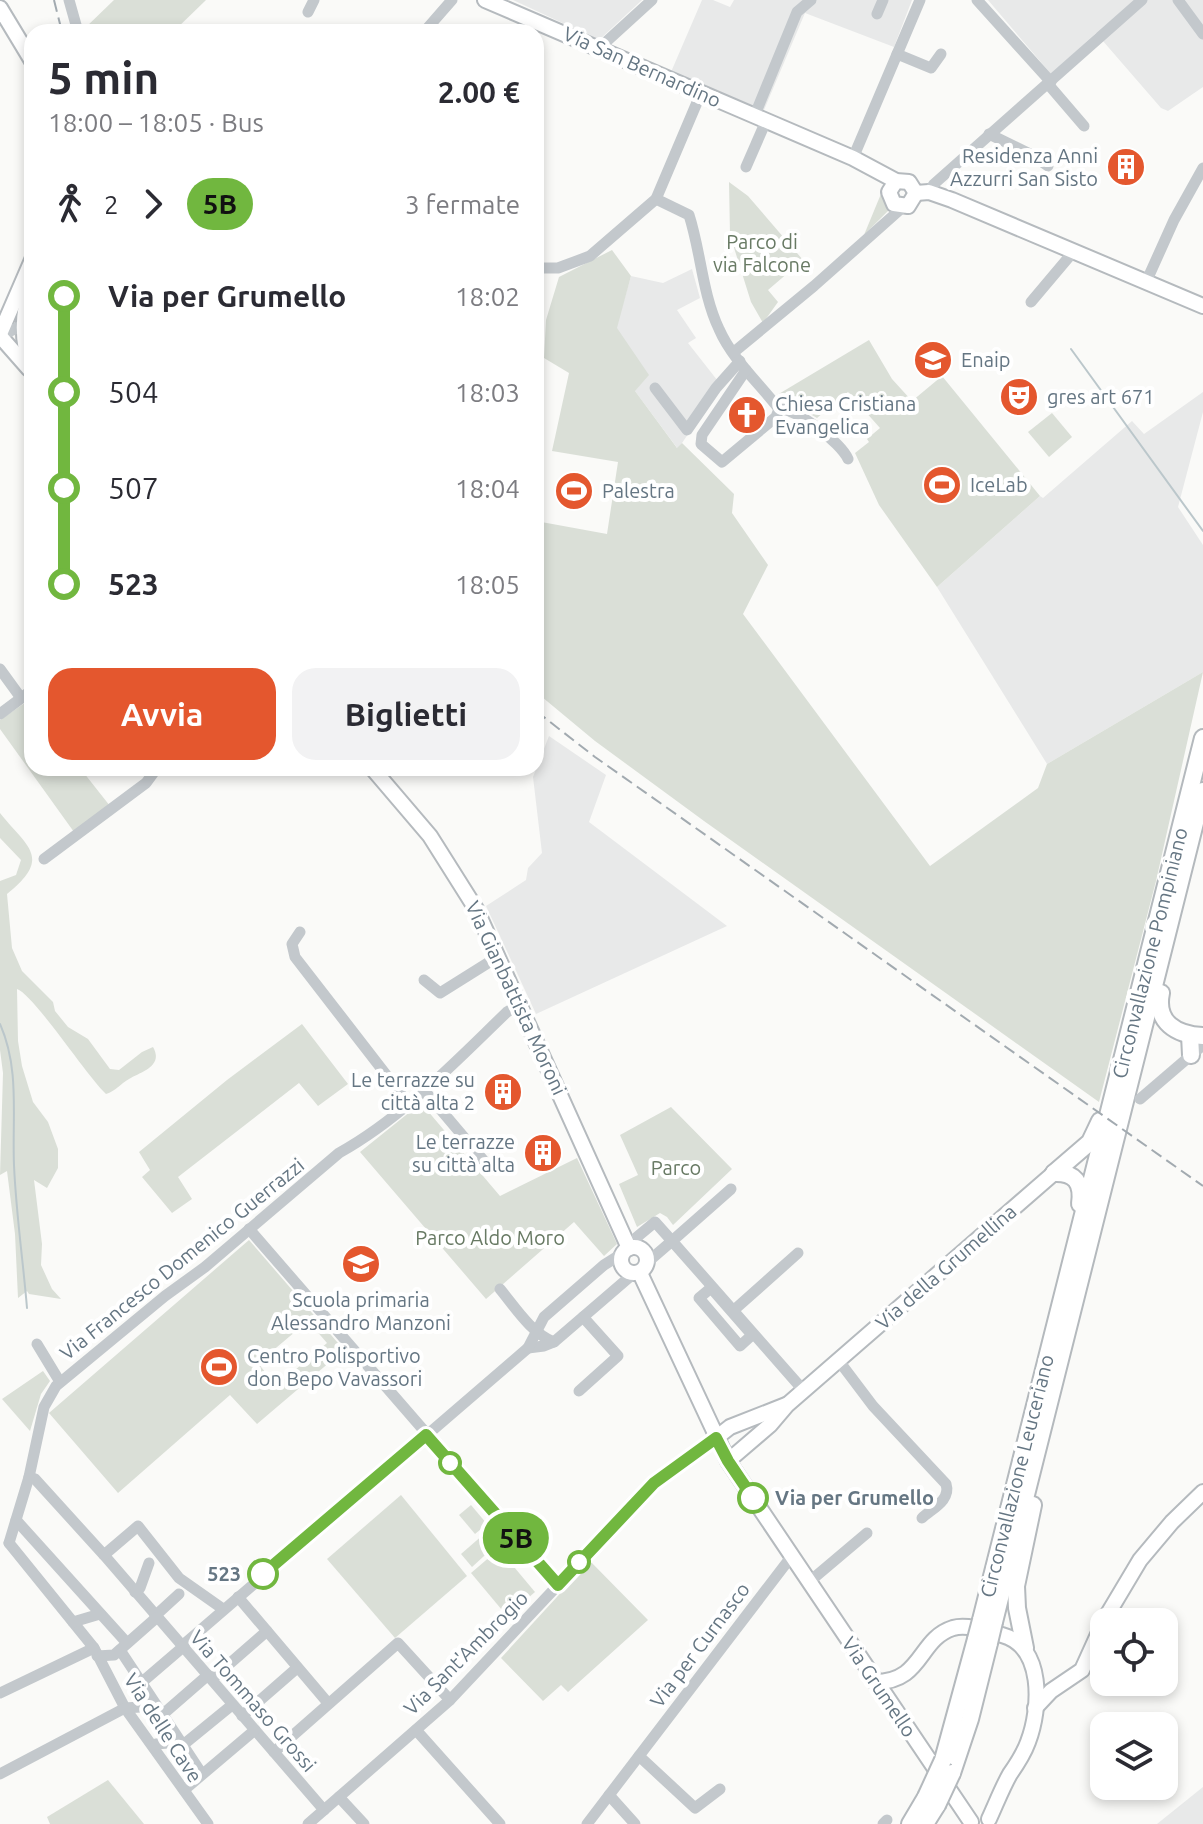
<!DOCTYPE html>
<html lang="it">
<meta charset="utf-8">
<style>
:root{--surface:#fff;--page:#f2f2f3;--text:#2b2b33;--muted:#7c7c81;--accent:#e4572e}
body{margin:0;font-family:Ubuntu,sans-serif;background:var(--page);color:var(--text);height:100vh;display:flex;flex-direction:column;font-size:30px;white-space:nowrap}
*{box-sizing:border-box;margin:0}
p{font-size:26px;color:var(--muted)}
.icon{flex:none;width:44px;height:44px;fill:none;stroke:currentColor;stroke-width:2;stroke-linecap:round;stroke-linejoin:round}
.map{position:relative;flex:1;overflow:hidden}
.side{position:absolute;left:24px;top:24px;width:520px;height:752px;display:flex;flex-direction:column;background:var(--surface);border-radius:24px;box-shadow:0 4px 12px #0003}
.side>*{flex:none}
.badge{padding:0 16px;border-radius:26px;font-size:28px;line-height:52px}
.buttons{position:absolute;left:1090px;top:1608px;display:grid;gap:16px}
.buttons a{display:grid;place-items:center;width:88px;height:88px;border-radius:16px;background:var(--surface);box-shadow:0 4px 12px #0003;font-size:40px}
.map>.badge{position:absolute;translate:-50% -50%;box-shadow:0 0 0 4px #fff}
.legs{display:flex;align-items:center;gap:12px;height:88px;padding:0 24px;font-size:26px}
.legs p{margin-inline-start:auto}
.overview{display:flex;align-items:center;justify-content:space-between;height:136px;padding:0 24px}
h1{font-size:44px;font-weight:600;line-height:60px}
.primary-button{display:flex;gap:16px;margin-top:auto;padding:16px 24px}
.primary-button a{flex:1;height:92px;border-radius:24px;background:var(--accent);color:#fff;font-size:32px;font-weight:600;line-height:92px;text-align:center}
.primary-button a+a{background:var(--page);color:var(--text)}
ul{padding:0 24px;list-style:none}
li{display:flex;align-items:center;gap:28px;height:96px;font-size:30px}
li i{display:grid;place-items:center;width:12px;height:100%;margin:0 10px;background:currentColor}
li i::after{content:'';width:20px;height:20px;margin:-10px;border:6px solid;border-radius:50%;background:var(--surface)}
li p{margin-inline-start:auto}
li:first-child i{background:linear-gradient(#0000 50%,currentColor 0)}
li:last-child i{background:linear-gradient(currentColor 50%,#0000 0)}
.map>svg:first-child{display:block}
.built{fill:#e8e9e9}
.green{fill:#dadfd7;fill-rule:evenodd}
.lines{fill:none;stroke-linecap:round;stroke-linejoin:round}
.stream{stroke:#bbc7cb;stroke-width:2}
.major-casing{stroke:#b5babe;stroke-width:18}
.highway-casing{stroke:#b4b9bd;stroke-width:20}
.minor{stroke:#c3c8cc;stroke-width:11}
.major{stroke:#fff;stroke-width:14}
.highway{stroke:#fff;stroke-width:16}
.rail{stroke:#a2aab0;stroke-width:2;stroke-dasharray:12 6;stroke-linecap:butt}
.highway-bridge-casing{stroke:#b4b9bd;stroke-width:20;stroke-linecap:butt}
.highway-bridge{stroke:#fff;stroke-width:16}
.line-1-casing{stroke:#fff;stroke-width:18}
.line-1{stroke:#71b73f;stroke-width:12}
.stop-1-dot{fill:#fff;stroke:#71b73f;stroke-width:4}
.labels{text-anchor:middle;stroke-width:8;stroke-linejoin:round;paint-order:stroke}
.street-label{font-size:20px;fill:#657683;stroke:#fff}
.poi-label{font-size:20px;fill:#657683;stroke:#fff;text-anchor:start}
.park-label{font-size:20px;fill:#687a64;stroke:#fff}
.stop-label{font-size:20px;font-weight:bold;fill:#657683;stroke:#fff;text-anchor:start}
</style>
<div class="map">
<svg width="1203" height="1824" viewBox="0 0 1203 1824">
<rect width="100%" height="100%" fill="#fafaf8"/>
<g class="built">
<path d="M513 0H642L599 40Z"/>
<path d="M702 0H713L730 7 734 0H912L894 47 805 13 764 110 671 72Z"/>
<path d="M988 0H1203V87L1168 111 1161 108 1096 33 1051 74Z"/>
<path d="M692 269 700 298 677 310 696 338 688 343 721 385 678 449 635 391 616 328 631 276 663 283Z"/>
<path d="M1203 392V412L1178 507 1203 545V672L1047 764 937 587 1040 496 1043 498 1132 421 1144 434Z"/>
<path d="M549 736 606 775 589 822 727 926 536 1014 486 906 526 880 528 868 542 853 533 777Z"/>
<path d="M1203 1787V1824H1157Z"/>
</g>
<g class="green">
<path d="M114 0H206L173 32H87L84 29Z"/>
<path d="M729 182 748 196 803 260 768 290 778 302 763 323 751 302 730 235Z"/>
<path d="M883 189 891 208 864 235Z"/>
<path d="M612 250 631 276 617 328 649 375 635 391 677 448 682 443 734 494 732 513 768 565 743 614 930 866 1038 788 1047 764 1203 672 1156 881 1099 1102 704 821 595 741 536 692V521L607 534 618 462 552 451 569 373 544 358 546 320 559 277Z"/>
<path d="M869 340 892 379 912 401 942 376 1040 496 937 587 879 505 855 453 869 442 867 439 880 428 848 392 817 418 777 395Z"/>
<path d="M1052 413 1072 437 1049 457 1028 432Z"/>
<path d="M29 700 32 705V768H80L110 806 74 832 0 729V720Z"/>
<path d="M0 813C27 847 53 857 7 894L12 948 22 971 53 1002 55 1011 68 1027 88 1039 110 1069 119 1070 142 1052 153 1047C164 1066 141 1072 129 1079 120 1084 116 1091 106 1094 86 1075 34 995 17 989L18 1041 22 1066 33 1102 48 1122 58 1149V1168L47 1188 34 1180 42 1244 41 1265 52 1289 61 1299 29 1294 27 1291 18 1298 15 1234 7 1171 0 1175 3 1073 0 1050V881L16 875 21 860 0 838Z"/>
<path d="M302 1024 348 1084 318 1106 299 1083 178 1177 192 1199 172 1213 142 1177 150 1170 139 1152 227 1080Z"/>
<path d="M421 1103 500 1196 577 1158 617 1244 604 1256 574 1222 486 1299 360 1152Z"/>
<path d="M671 1107 732 1169 673 1225 667 1217 660 1213 637 1227 619 1184 638 1175 620 1135Z"/>
<path d="M249 1240 344 1350 257 1424 230 1395 118 1493 49 1413ZM308 1321 327 1343 276 1386 258 1363Z"/>
<path d="M43 1371 50 1381 41 1394 30 1431 2 1399Z"/>
<path d="M401 1495 467 1576 395 1638 327 1559Z"/>
<path d="M471 1505 487 1524 475 1534 459 1515Z"/>
<path d="M484 1534 495 1546 472 1567 461 1554Z"/>
<path d="M499 1549 535 1592 507 1616 471 1573Z"/>
<path d="M590 1561 648 1620 568 1692 561 1685 543 1701 501 1658Z"/>
<path d="M108 1780 144 1824H50L47 1817Z"/>
</g>
<g class="lines">
<g class="stream">
<path d="M1071 349 1203 531"/>
<path d="M0 1024C20 1069 12 1117 14 1165 16 1213 23 1260 27 1308"/>
</g>
<defs>
<g id="major">
<path d="M485 0 853 158 896 181 909 182 916 193"/>
<path d="M0 8 32 61"/>
<path d="M896 181 889 192 894 204 908 206 916 193"/>
<path d="M916 193 929 192 952 200 1203 306"/>
<path d="M32 283C21 314 21 341 32 372"/>
<path d="M0 334 32 260"/>
<path d="M0 336 29 369"/>
<path d="M372 768 430 836 476 909 629 1248"/>
<circle cx="634" cy="1260" r="13"/>
<path d="M640 1273 728 1461 971 1822"/>
<path d="M716 1438 730 1427 786 1405"/>
<path d="M728 1461 770 1425 787 1405 1054 1173"/>
<path d="M875 1682C923 1682 918 1639 953 1628 967 1624 988 1631 1002 1635 1044 1646 1041 1708 1028 1742 1024 1753 1017 1764 1010 1774 1002 1788 996 1804 989 1819"/>
<path d="M1035 1708 1051 1691 1082 1670 1106 1617 1140 1560 1172 1522 1203 1492"/>
</g>
<g id="highway">
<path d="M1161 993C1155 1022 1176 1035 1203 1036"/>
<path d="M1190 1035 1191 1055"/>
<path d="M1054 1173 1090 1142 1100 1121"/>
<path d="M1054 1173C1075 1172 1083 1183 1080 1204"/>
<path d="M981 1620 1203 738"/>
<path d="M994 1622 1203 791"/>
<path d="M1025 1648 1017 1608 1016 1586 1033 1505"/>
<path d="M943 1760 976 1639"/>
<path d="M952 1773 970 1719 989 1643"/>
<path d="M910 1824 926 1797"/>
<path d="M925 1824 937 1805"/>
</g>
</defs>
<use href="#major" class="major-casing"/>
<use href="#highway" class="highway-casing"/>
<g class="minor">
<path d="M69 0 78 32"/>
<path d="M977 0 1051 82"/>
<path d="M1178 0 1203 34"/>
<path d="M308 12 314 0"/>
<path d="M877 14 883 0"/>
<path d="M424 32 452 0"/>
<path d="M600 50 607 41 652 0"/>
<path d="M897 54 931 68 941 54"/>
<path d="M1048 84 1084 126"/>
<path d="M754 117 797 12 811 0"/>
<path d="M989 134 1032 155 1048 166"/>
<path d="M853 158 920 0"/>
<path d="M746 167 766 121"/>
<path d="M929 192 934 184 1142 0"/>
<path d="M656 199 689 215C701 252 702 293 719 329 732 359 759 383 779 409 795 407 841 443 848 459"/>
<path d="M536 268H558L590 256 656 199 701 93"/>
<path d="M1147 280 1174 220 1203 168"/>
<path d="M1031 302 1074 251"/>
<path d="M0 336 23 325 32 317"/>
<path d="M734 352 814 286 903 207"/>
<path d="M746 370 702 435 701 444 722 462 776 417 779 409"/>
<path d="M30 384 32 381"/>
<path d="M655 388 687 430 716 388 740 361"/>
<path d="M0 669 21 698"/>
<path d="M0 714 32 690"/>
<path d="M44 859 146 783 157 768"/>
<path d="M300 932 292 944 295 957 408 1103"/>
<path d="M424 980 440 993 499 956"/>
<path d="M424 1090 490 1168"/>
<path d="M1140 1099 1203 1045"/>
<path d="M731 1189 672 1241 804 1391"/>
<path d="M249 1229 558 1585"/>
<path d="M633 1247 637 1237 655 1222 672 1241 650 1260 646 1267"/>
<path d="M711 1288 752 1335 740 1346 699 1298Z"/>
<path d="M500 1289C515 1307 531 1333 554 1342"/>
<path d="M734 1310 798 1253"/>
<path d="M37 1344 60 1382"/>
<path d="M528 1348 544 1346 554 1342 633 1274"/>
<path d="M839 1361 873 1406 946 1484C951 1500 933 1508 922 1518"/>
<path d="M579 1391 618 1356 583 1317"/>
<path d="M29 1477 35 1479 104 1555 324 1810"/>
<path d="M16 1520 127 1643"/>
<path d="M9 1543 29 1477 44 1407 56 1386 165 1296 205 1267 339 1153C402 1118 455 1062 507 1012L520 1004"/>
<path d="M9 1543 94 1648 125 1708 208 1824"/>
<path d="M104 1555 138 1526 179 1578 223 1609"/>
<path d="M809 1582 867 1533"/>
<path d="M135 1592 140 1588 149 1563"/>
<path d="M238 1597 328 1703"/>
<path d="M155 1616 179 1594"/>
<path d="M73 1622 100 1614"/>
<path d="M182 1646 528 1348 544 1317 604 1265 623 1253"/>
<path d="M120 1650 202 1774"/>
<path d="M97 1656 114 1655 156 1618"/>
<path d="M212 1679 267 1631"/>
<path d="M141 1683 183 1647"/>
<path d="M0 1693 94 1648"/>
<path d="M162 1715 208 1675"/>
<path d="M242 1716 297 1668"/>
<path d="M416 1730 500 1824"/>
<path d="M156 1744 181 1742"/>
<path d="M183 1745 232 1705"/>
<path d="M274 1752 398 1643 450 1700"/>
<path d="M639 1756 695 1808 720 1789"/>
<path d="M0 1774 125 1708 156 1706"/>
<path d="M184 1790 255 1730"/>
<path d="M609 1795 635 1824"/>
<path d="M339 1797 364 1824"/>
<path d="M308 1824 450 1700 654 1483 716 1438"/>
<path d="M587 1824 791 1557"/>
<path d="M883 1824 887 1820"/>
</g>
<use href="#major" class="major"/>
<use href="#highway" class="highway"/>
<g class="rail">
<path d="M54 0 62 32"/>
<path d="M536 711 595 757 1203 1186"/>
</g>
<defs>
<g id="highway-bridge">
<path d="M976 1639 981 1620"/>
<path d="M989 1643 994 1622"/>
<path d="M926 1797 943 1760"/>
<path d="M937 1805 952 1773"/>
</g>
</defs>
<use href="#highway-bridge" class="highway-bridge-casing"/>
<use href="#highway-bridge" class="highway-bridge"/>
</g>
<g class="lines">
<defs>
<path id="line-1" d="M263 1574 426 1435 558 1585 654 1483 716 1438 728 1461 753 1498"/>
</defs>
<use href="#line-1" class="line-1-casing"/>
<use href="#line-1" class="line-1"/>
</g>
<defs>
<symbol id="building-disc" viewBox="-11 -11 22 22"><circle r="9.5" fill="#e4572e" stroke="#fff"/><path d="M-4-6H4V6H1V3H-1V6H-4ZM-2.5-4.3h1.7v1.8h-1.7ZM.8-4.3h1.7v1.8H.8ZM-2.5-1h1.7V.8h-1.7ZM.8-1h1.7V.8H.8Z" fill="#fff"/></symbol>
<symbol id="school-disc" viewBox="-11 -11 22 22"><circle r="9.5" fill="#e4572e" stroke="#fff"/><path d="M0-5L7-2L0 1L-7-2ZM-4 1L0 2.5L4 1V4Q0 6-4 4Z" fill="#fff"/></symbol>
<symbol id="theatre-disc" viewBox="-11 -11 22 22"><circle r="9.5" fill="#e4572e" stroke="#fff"/><path d="M-5-5.5Q0-4 5-5.5V0Q5 5 0 6Q-5 5-5 0ZM-3.3-2.5H-1v1.5H-3.3ZM1-2.5H3.3v1.5H1ZM-2.8 1Q0 5.5 2.8 1Z" fill="#fff"/></symbol>
<symbol id="church-disc" viewBox="-11 -11 22 22"><circle r="9.5" fill="#e4572e" stroke="#fff"/><path d="M-1.2-6h2.4v3.5h3.3v2.4h-3.3V6h-2.4V-.1h-3.3v-2.4h3.3Z" fill="#fff"/></symbol>
<symbol id="stadium-disc" viewBox="-11 -11 22 22"><circle r="9.5" fill="#e4572e" stroke="#fff"/><path d="M0-5a6.5 5 0 1 0 0 10a6.5 5 0 1 0 0-10ZM-3.5-1.8h7v3.6h-7Z" fill="#fff"/></symbol>
</defs>
<g fill-rule="evenodd">
<use href="#building-disc" x="1104" y="145" width="44" height="44"/>
<use href="#school-disc" x="911" y="338" width="44" height="44"/>
<use href="#theatre-disc" x="997" y="375" width="44" height="44"/>
<use href="#church-disc" x="725" y="393" width="44" height="44"/>
<use href="#stadium-disc" x="920" y="463" width="44" height="44"/>
<use href="#stadium-disc" x="552" y="469" width="44" height="44"/>
<use href="#building-disc" x="481" y="1070" width="44" height="44"/>
<use href="#building-disc" x="521" y="1131" width="44" height="44"/>
<use href="#school-disc" x="339" y="1242" width="44" height="44"/>
<use href="#stadium-disc" x="197" y="1345" width="44" height="44"/>
</g>
<g class="stop-1-dot">
<circle cx="450" cy="1463" r="10"/>
<circle cx="753" cy="1498" r="14"/>
<circle cx="579" cy="1562" r="10"/>
<circle cx="263" cy="1574" r="14"/>
</g>
<g class="labels">
<g class="street-label">
<text transform="translate(642 67) rotate(24)" y="7">Via San Bernardino</text>
<text transform="translate(1150 953) rotate(-76)" y="7">Circonvallazione Pompiniano</text>
<text transform="translate(516 998) rotate(65)" y="7">Via Gianbattista Moroni</text>
<text transform="translate(182 1259) rotate(-39)" y="7">Via Francesco Domenico Guerrazzi</text>
<text transform="translate(946 1267) rotate(-41)" y="7">Via della Grumellina</text>
<text transform="translate(1017 1476) rotate(-76)" y="7">Circonvallazione Leuceriano</text>
<text transform="translate(700 1645) rotate(-53)" y="7">Via per Curnasco</text>
<text transform="translate(466 1653) rotate(-45)" y="7">Via Sant'Ambrogio</text>
<text transform="translate(879 1687) rotate(56)" y="7">Via Grumello</text>
<text transform="translate(253 1701) rotate(49)" y="7">Via Tommaso Grossi</text>
<text transform="translate(163 1728) rotate(57)" y="7">Via delle Cave</text>
</g>
<g class="poi-label">
<text x="1098" y="163" text-anchor="end">Residenza Anni<tspan x="1098" dy="23">Azzurri San Sisto</tspan></text>
<text x="961" y="367">Enaip</text>
<text x="1047" y="404">gres art 671</text>
<text x="775" y="411">Chiesa Cristiana<tspan x="775" dy="23">Evangelica</tspan></text>
<text x="970" y="492">IceLab</text>
<text x="602" y="498">Palestra</text>
<text x="475" y="1087" text-anchor="end">Le terrazze su<tspan x="475" dy="23">città alta 2</tspan></text>
<text x="515" y="1149" text-anchor="end">Le terrazze<tspan x="515" dy="23">su città alta</tspan></text>
<text x="361" y="1307" text-anchor="middle">Scuola primaria<tspan x="361" dy="23">Alessandro Manzoni</tspan></text>
<text x="247" y="1363">Centro Polisportivo<tspan x="247" dy="23">don Bepo Vavassori</tspan></text>
</g>
<g class="park-label">
<text x="762" y="249">Parco di<tspan x="762" dy="23">via Falcone</tspan></text>
<text x="676" y="1175">Parco</text>
<text x="490" y="1245">Parco Aldo Moro</text>
</g>
<g class="stop-label">
<text x="775" y="1505">Via per Grumello</text>
<text x="241" y="1581" text-anchor="end">523</text>
</g>
</g>
</svg>
<div class="buttons">
<a><svg class="icon" aria-label="locate" viewBox="0 0 24 24"><circle cx="12" cy="12" r="6"/><path d="M12 2v4M12 18v4M2 12h4M18 12h4"/></svg></a>
<a><svg class="icon" aria-label="layers" viewBox="0 0 24 24"><path d="M12 4l9 5-9 5-9-5zM3 14l9 5 9-5"/></svg></a>
</div>
<b class="badge" style="left:516px;top:1538px;background:#71b73f;color:#111">5B</b>
<section class="side">
<div class="overview"><div><h1>5 min</h1><p>18:00 – 18:05 · Bus</p></div><b>2.00 €</b></div>
<div class="legs"><svg class="icon" aria-label="walk" viewBox="0 0 24 24"><circle cx="13" cy="4" r="2"/><path d="M13 8l-2 6 4 7M11 14l-3 7M7 12l3-4h3l4 4"/></svg>2<svg class="icon" aria-label="forward" viewBox="0 0 24 24"><path d="M9 5l7 7-7 7"/></svg><b class="badge" style="background:#71b73f;color:#111">5B</b><p>3 fermate</p></div>
<ul>
<li><i style="color:#71b73f"></i><b>Via per Grumello</b><p>18:02</p></li>
<li><i style="color:#71b73f"></i><span>504</span><p>18:03</p></li>
<li><i style="color:#71b73f"></i><span>507</span><p>18:04</p></li>
<li><i style="color:#71b73f"></i><b>523</b><p>18:05</p></li>
</ul>
<div class="primary-button"><a>Avvia</a><a>Biglietti</a></div>
</section>
</div>
